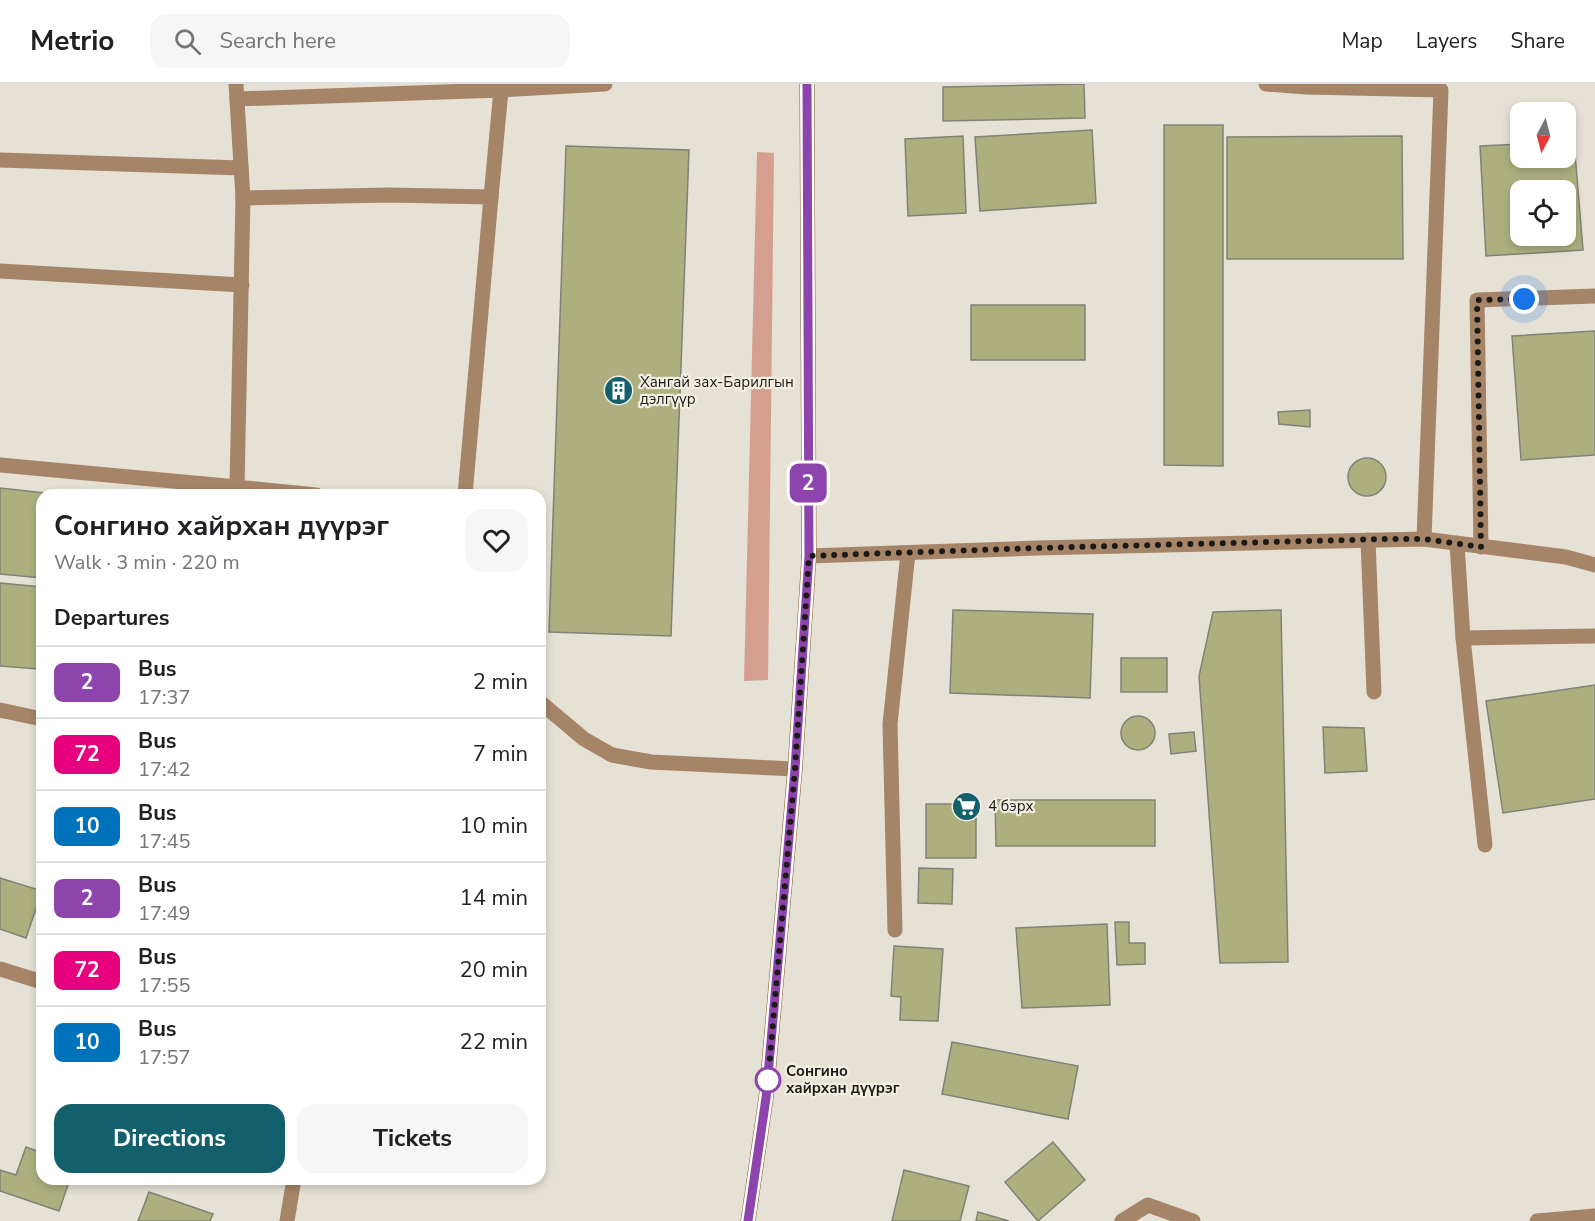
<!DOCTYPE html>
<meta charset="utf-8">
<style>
:root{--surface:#fff;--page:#f6f6f6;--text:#202124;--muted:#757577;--line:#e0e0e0;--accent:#12606b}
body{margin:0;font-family:"Nunito Sans",sans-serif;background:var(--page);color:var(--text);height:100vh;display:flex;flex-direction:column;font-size:22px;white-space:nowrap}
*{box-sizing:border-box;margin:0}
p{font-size:20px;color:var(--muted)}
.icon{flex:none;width:33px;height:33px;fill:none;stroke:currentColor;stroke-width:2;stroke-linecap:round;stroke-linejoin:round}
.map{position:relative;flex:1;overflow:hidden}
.drawer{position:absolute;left:36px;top:405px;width:510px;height:696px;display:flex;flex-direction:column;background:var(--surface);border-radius:18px;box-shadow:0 3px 9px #0003}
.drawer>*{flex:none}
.badge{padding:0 12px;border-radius:9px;font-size:21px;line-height:39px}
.needle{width:39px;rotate:187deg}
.tools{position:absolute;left:1510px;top:18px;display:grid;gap:12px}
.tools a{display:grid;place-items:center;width:66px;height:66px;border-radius:12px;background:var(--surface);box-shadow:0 3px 9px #0003;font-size:30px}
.you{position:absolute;width:30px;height:30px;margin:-15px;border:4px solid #fff;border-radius:50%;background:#1a73e8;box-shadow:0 0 0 9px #1a73e833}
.map>.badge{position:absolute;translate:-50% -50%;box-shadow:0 0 0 3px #fff}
h2{padding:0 18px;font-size:22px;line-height:54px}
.round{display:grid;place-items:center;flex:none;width:63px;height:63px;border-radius:18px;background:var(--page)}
.headline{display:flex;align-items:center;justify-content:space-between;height:102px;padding:0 18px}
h1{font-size:28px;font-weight:700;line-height:45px}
.cta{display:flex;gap:12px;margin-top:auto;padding:12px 18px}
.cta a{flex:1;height:69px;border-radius:18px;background:var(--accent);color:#fff;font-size:24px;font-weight:700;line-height:69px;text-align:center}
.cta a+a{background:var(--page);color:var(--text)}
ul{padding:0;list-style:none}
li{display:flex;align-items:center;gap:18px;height:72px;padding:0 18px;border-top:2px solid var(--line)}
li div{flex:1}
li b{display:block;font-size:22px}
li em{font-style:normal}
li .badge{min-width:66px;font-weight:700;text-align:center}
header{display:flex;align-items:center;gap:36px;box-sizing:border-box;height:84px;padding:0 30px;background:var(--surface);border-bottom:2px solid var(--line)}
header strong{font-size:28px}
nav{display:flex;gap:33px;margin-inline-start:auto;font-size:21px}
.search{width:420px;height:54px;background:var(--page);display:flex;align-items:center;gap:15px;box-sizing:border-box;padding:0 21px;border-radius:18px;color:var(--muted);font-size:22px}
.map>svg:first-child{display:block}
.forest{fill:#d59f8f}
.building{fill:#adb07e;stroke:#818277;stroke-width:1.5;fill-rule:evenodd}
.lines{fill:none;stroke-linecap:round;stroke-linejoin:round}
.service{stroke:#a68468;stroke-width:15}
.minor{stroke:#a68468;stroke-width:15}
.tertiary{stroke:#a68468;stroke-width:15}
.secondary{stroke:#87572a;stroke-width:15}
.line-casing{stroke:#fff;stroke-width:14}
.line{stroke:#8e44ad;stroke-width:9}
.walk{stroke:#1c1a16;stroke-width:6;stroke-dasharray:0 10.8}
.stop-dot{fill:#fff;stroke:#8e44ad;stroke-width:3}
.labels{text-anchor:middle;stroke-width:4.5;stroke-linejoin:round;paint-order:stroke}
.poi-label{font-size:15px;fill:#1c1a16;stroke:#f3eee2;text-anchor:start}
.stop-label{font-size:15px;font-weight:bold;fill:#1c1a16;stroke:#f3eee2;text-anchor:start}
</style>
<header>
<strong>Metrio</strong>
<div class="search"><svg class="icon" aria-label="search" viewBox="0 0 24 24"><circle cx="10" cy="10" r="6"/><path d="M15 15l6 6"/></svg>Search here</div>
<nav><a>Map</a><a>Layers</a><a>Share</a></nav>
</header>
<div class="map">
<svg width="1595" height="1137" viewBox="0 0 1595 1137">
<rect width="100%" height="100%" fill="#e6e1d5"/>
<path class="forest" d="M757 68 774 69 768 596 744 597Z"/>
<g class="building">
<path d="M1084 0 1085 34 943 37V3Z"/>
<path d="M1164 41H1223V382L1164 381Z"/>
<path d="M1092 46 1096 119 980 127 975 53Z"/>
<path d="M963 52 966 129 908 132 905 55Z"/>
<path d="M1402 52 1403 175H1227V53Z"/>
<path d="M1566 57H1574L1583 166 1486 172 1480 62 1521 60V74H1566ZM1521 106H1566V152H1521Z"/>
<path d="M566 62 689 66 671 552 549 548Z"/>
<rect x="971" y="221" width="114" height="55"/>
<path d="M1595 247V371L1521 376 1512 252Z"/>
<path d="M1310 326V343L1279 340 1278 328Z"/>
<circle cx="1367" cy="393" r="19"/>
<path d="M0 404 63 411H42V494L0 490Z"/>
<path d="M0 499 42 503V550L38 585 0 582Z"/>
<path d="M953 526 1093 530 1090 614 950 609Z"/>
<path d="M1281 526 1288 878 1220 879 1199 592 1213 528Z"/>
<rect x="1121" y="574" width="46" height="34"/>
<path d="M1595 601V715L1503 729 1486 617Z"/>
<circle cx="1138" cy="649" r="17"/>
<path d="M1323 643 1364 644 1367 687 1325 689Z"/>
<path d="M1194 648 1196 667 1171 670 1169 650Z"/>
<path d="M995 716H1155V762H996Z"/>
<rect x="926" y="720" width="50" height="54"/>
<path d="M919 784 953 785 952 820 918 819Z"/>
<path d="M0 794 42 807 26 854 0 845Z"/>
<path d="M1115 838H1129V859H1145V880L1117 881Z"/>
<path d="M1107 840 1110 921 1022 924 1016 844Z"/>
<path d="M894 862 943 865 938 937 900 936 901 913 891 912Z"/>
<path d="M952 958 1078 982 1068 1035 942 1010Z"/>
<path d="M1053 1058 1085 1096 1038 1137 1005 1098Z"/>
<path d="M26 1063 42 1069V1095H70L59 1127 0 1107V1086L16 1091Z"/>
<path d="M904 1086 969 1102 960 1137H892Z"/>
<path d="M149 1108 213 1130 210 1137H138Z"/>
<path d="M978 1128 1009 1137H976Z"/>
</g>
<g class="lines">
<g class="service">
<path d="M236 0 243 114 389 111 491 113 465 411"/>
<path d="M501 0V6L605 0"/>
<path d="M237 15 501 6 491 113"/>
<path d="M0 76 241 84"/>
<path d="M243 114 237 403 316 411"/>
<path d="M0 187 242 201"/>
<path d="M0 381 237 403"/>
<path d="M1368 456 1374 608"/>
<path d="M1457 460 1463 554 1595 552"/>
<path d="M1481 463 1477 216 1595 212"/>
<path d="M1463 554 1485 761"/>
<path d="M540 618 584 655 612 671 651 678 795 685"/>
<path d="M895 846 890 640 908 469"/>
</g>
<g class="minor">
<path d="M1266 0 1306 3 1441 6 1424 455"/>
<path d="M0 626 42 635"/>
<path d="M0 885 42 898"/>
<path d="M287 1137 294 1095"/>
<path d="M1122 1137 1148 1121 1193 1137"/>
<path d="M1537 1137 1595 1132"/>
</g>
<path class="tertiary" d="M809 472 1037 464 1424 455 1566 473 1595 481"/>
<path class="secondary" d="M748 1137 766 1014 795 685 809 472 807 0"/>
</g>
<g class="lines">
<defs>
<path id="line" d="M748 1137 766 1014 795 685 809 472 807 0"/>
</defs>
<use href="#line" class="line-casing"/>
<use href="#line" class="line"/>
<path class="walk" d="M768 996 795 685 809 472 1037 464 1387 455H1424L1481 463 1477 216 1524 215"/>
</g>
<defs>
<symbol id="building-disc" viewBox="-11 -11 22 22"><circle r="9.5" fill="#12606b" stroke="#f3eee2"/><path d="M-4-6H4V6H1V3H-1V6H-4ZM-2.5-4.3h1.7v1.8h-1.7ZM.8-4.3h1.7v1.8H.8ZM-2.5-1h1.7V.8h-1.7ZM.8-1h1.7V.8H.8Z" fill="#fff"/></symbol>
<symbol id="supermarket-disc" viewBox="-11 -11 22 22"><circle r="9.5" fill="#12606b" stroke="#f3eee2"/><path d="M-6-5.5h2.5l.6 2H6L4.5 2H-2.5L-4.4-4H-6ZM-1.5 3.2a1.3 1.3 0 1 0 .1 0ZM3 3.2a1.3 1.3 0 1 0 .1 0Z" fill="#fff"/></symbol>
</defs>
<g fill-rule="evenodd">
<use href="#building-disc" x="602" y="290" width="33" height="33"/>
<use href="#supermarket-disc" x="950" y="706" width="33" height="33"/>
</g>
<circle class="stop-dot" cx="768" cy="996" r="12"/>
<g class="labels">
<g class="poi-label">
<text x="640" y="303">Хангай зах-Барилгын<tspan x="640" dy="17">дэлгүүр</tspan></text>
<text x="988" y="727">4 бэрх</text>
</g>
<g class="stop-label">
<text x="786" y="992">Сонгино<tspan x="786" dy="17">хайрхан дүүрэг</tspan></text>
</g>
</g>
</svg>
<div class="tools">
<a><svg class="needle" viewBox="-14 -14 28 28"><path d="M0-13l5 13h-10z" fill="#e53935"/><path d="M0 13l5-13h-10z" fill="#757577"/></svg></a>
<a><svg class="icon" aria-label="locate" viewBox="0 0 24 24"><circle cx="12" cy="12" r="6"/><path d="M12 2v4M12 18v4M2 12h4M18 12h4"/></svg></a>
</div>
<div class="you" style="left:1524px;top:215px"></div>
<b class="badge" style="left:808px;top:399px;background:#8e44ad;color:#fff">2</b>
<section class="drawer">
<div class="headline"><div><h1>Сонгино хайрхан дүүрэг</h1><p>Walk · 3 min · 220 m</p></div><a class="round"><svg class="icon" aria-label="heart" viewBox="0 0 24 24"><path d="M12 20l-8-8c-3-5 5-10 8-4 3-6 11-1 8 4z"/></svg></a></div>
<h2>Departures</h2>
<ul>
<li><span class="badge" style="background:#8e44ad;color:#fff">2</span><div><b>Bus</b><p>17:37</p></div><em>2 min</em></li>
<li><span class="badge" style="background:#e6007e;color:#fff">72</span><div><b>Bus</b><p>17:42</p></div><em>7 min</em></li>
<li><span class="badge" style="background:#0072bc;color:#fff">10</span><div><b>Bus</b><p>17:45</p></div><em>10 min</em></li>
<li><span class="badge" style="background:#8e44ad;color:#fff">2</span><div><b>Bus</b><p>17:49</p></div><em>14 min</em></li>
<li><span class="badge" style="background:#e6007e;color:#fff">72</span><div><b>Bus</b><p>17:55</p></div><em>20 min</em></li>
<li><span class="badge" style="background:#0072bc;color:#fff">10</span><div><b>Bus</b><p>17:57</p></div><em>22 min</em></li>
</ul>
<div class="cta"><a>Directions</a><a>Tickets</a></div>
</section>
</div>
